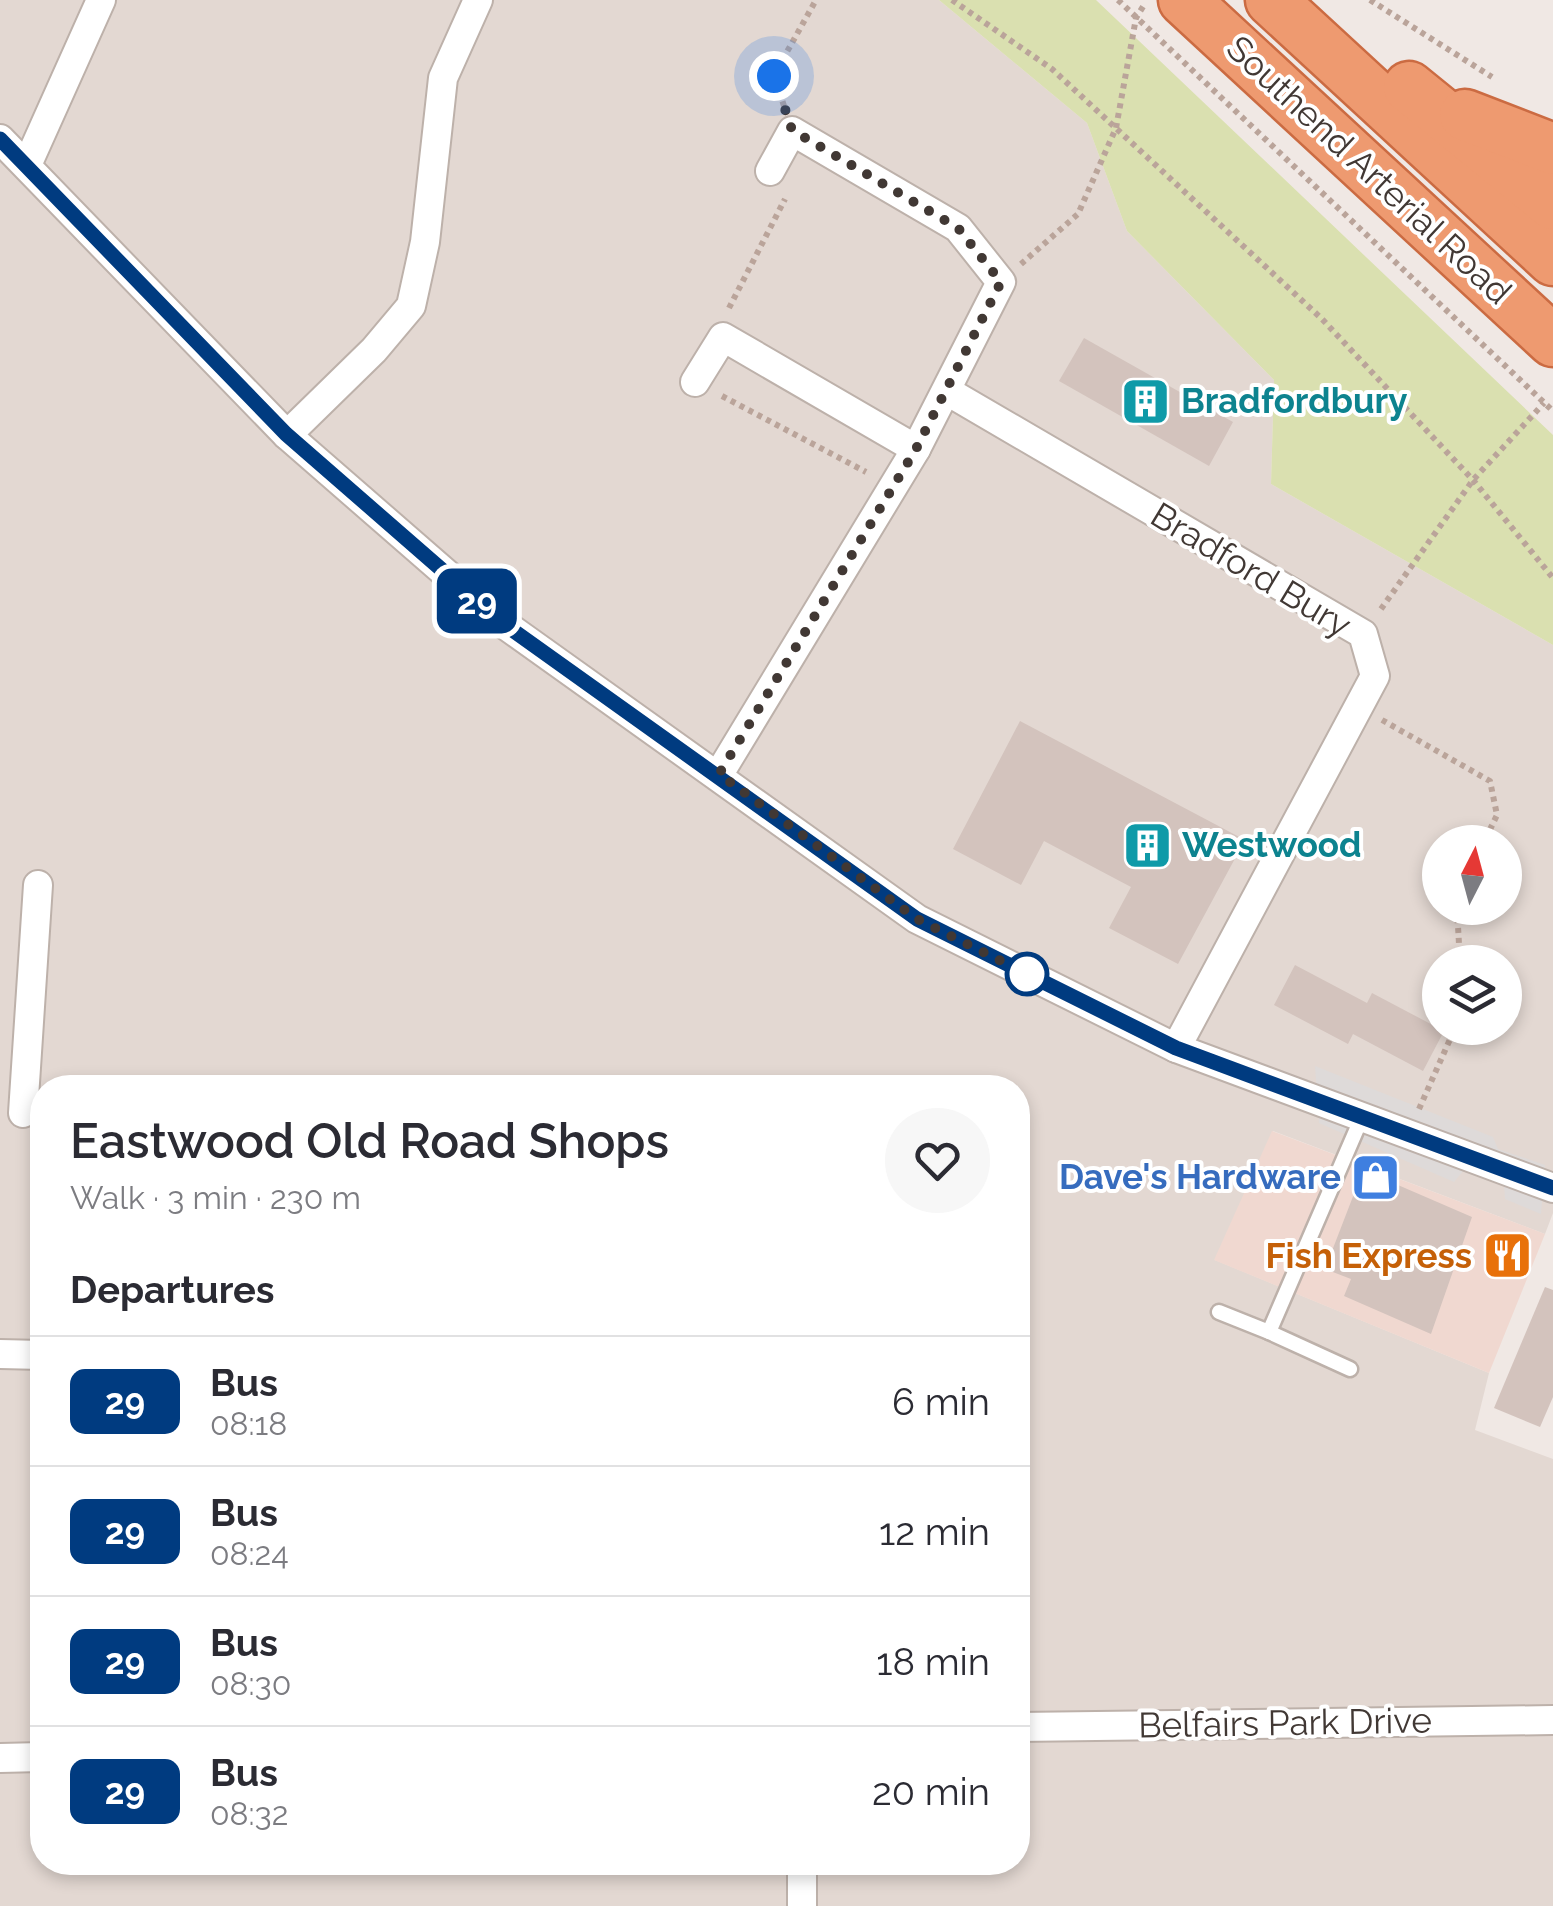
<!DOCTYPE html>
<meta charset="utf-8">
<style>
:root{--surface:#fff;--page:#f7f7f7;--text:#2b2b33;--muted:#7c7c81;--line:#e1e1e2}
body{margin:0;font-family:Raleway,sans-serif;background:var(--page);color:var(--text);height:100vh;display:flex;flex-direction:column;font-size:38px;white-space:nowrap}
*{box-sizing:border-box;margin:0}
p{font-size:32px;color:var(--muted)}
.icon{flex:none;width:55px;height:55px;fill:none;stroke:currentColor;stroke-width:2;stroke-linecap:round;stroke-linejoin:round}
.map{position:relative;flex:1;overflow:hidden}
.details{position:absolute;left:30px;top:1075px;width:1000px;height:800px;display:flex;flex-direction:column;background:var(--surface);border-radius:40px;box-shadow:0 5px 15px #0003}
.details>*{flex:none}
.badge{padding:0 20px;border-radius:15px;font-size:35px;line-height:65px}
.needle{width:65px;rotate:6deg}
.buttons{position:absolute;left:1422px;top:825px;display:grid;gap:20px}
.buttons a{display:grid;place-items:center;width:100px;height:100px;border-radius:50%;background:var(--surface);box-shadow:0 5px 15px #0003;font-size:50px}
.you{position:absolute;width:50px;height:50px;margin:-25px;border:8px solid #fff;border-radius:50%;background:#1a73e8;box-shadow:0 0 0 15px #1a73e833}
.map>.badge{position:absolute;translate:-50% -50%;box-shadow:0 0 0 5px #fff}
h2{padding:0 40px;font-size:38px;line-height:90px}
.round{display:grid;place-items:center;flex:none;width:105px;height:105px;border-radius:52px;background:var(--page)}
.summary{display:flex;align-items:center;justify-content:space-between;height:170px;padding:0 40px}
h1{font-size:48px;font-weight:600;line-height:75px}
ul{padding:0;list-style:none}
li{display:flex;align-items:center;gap:30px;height:130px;padding:0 40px;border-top:2px solid var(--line)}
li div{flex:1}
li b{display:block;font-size:38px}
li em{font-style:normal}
li .badge{min-width:110px;font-weight:700;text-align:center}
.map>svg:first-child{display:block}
.residential{fill:#e3d8d2;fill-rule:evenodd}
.commercial{fill:#f0d8d0}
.green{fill:#dae0b0}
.parking{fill:#dedad9}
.building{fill:#d3c3bd}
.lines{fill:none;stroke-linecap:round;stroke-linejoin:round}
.lane-casing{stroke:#bdb1aa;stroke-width:19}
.street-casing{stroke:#bdb1aa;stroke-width:32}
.highway-casing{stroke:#cb6b42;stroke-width:55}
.path{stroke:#baa49a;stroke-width:6;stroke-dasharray:5 5;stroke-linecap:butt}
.lane{stroke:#fff;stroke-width:14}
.street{stroke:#fff;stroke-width:28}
.highway{stroke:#ee9a70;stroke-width:50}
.line-casing{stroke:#fff;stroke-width:22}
.line{stroke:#003b80;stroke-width:15}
.walk{stroke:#413834;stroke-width:10;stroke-dasharray:0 18}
.stop-dot{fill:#fff;stroke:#003b80;stroke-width:5}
.labels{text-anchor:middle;stroke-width:8;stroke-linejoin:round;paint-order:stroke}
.street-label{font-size:35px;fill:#413834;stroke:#fff}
.culture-label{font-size:35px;font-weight:bold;fill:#0d838f;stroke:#fff;text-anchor:start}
.shop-label{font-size:35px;font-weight:bold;fill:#366cbe;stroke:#fff;text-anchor:end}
.food-label{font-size:35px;font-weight:bold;fill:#c56008;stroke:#fff;text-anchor:end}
</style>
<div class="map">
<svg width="1553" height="1906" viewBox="0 0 1553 1906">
<rect width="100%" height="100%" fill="#f0e8e4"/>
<path class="residential" d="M0 0H939L1087 123 1127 231 1274 380 1271 484 1553 645V1213L1545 1234 1273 1131 1215 1260 1489 1373 1475 1430 1553 1459V1906H0ZM1440 842H1505V908H1440ZM1440 962H1505V1028H1440ZM42 1088H1018V1862H42Z"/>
<path class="commercial" d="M1272 1131 1545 1234 1489 1373 1214 1260Z"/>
<path class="green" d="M939 0H1096L1553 435V645L1271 484 1274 380 1127 231 1087 123Z"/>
<path class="parking" d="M1315 1066 1493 1137 1498 1149 1545 1165 1541 1214 1505 1199 1504 1185 1464 1170 1454 1182 1319 1123Z"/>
<g class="building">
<path d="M1084 338 1233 422 1209 466 1059 381Z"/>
<path d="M1020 721 1245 840 1178 964 1109 928 1131 887 1044 841 1021 885 953 849Z"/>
<path d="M1295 965 1367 1003 1372 993 1444 1031 1423 1071 1353 1034 1348 1044 1274 1005Z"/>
<path d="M1369 1155 1397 1167 1391 1182 1472 1217 1431 1334 1344 1296 1351 1279 1325 1269Z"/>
<path d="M1545 1287 1553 1290V1397L1540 1427 1494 1408Z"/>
</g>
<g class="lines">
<defs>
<g id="lane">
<path d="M1219 1312 1269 1332"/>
<path d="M1350 1369 1269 1332 1362 1117"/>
</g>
<g id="street">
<path d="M0 139 287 435 504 624 917 919 1176 1048 1553 1188"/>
<path d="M27 165 101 0"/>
<path d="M695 382 723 337 916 449"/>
<path d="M947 391 1363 634 1375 676 1176 1048"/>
<path d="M287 435 374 350 411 306 425 242 443 78 478 0"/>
<path d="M719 774 916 449 1001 282 958 228 792 131 770 171"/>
<path d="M23 1113 38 885"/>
<path d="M0 1354 42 1355"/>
<path d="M1018 1727 1553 1720"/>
<path d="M0 1758 42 1757"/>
<path d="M802 1862V1906"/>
</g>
<g id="highway">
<path d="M1184 0 1553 341"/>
<path d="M1271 0 1553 260"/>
<path d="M1409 87 1553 204"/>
<path d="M1465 115 1553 149"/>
</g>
</defs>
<use href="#lane" class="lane-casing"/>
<use href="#street" class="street-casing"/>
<use href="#highway" class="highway-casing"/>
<g class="path">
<path d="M952 0 1052 69 1322 319 1473 480 1553 578"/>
<path d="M1118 0 1553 411"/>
<path d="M1370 0 1492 77"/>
<path d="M784 106 774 75 816 0"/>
<path d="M1021 264 1078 214 1116 128 1136 18 1144 5"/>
<path d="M729 308 785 199"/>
<path d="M722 396 866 472"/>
<path d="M1381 609 1473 480 1544 403"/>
<path d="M1382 720 1490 781 1497 815 1484 842"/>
<path d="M1457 908 1460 962"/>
<path d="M1419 1109 1455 1028"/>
</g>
<use href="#lane" class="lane"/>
<use href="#street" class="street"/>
<use href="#highway" class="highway"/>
</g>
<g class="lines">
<defs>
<path id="line" d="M0 139 286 434 504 624 917 919 1176 1048 1553 1188"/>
</defs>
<use href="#line" class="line-casing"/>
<use href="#line" class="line"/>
<path class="walk" d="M774 76 792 130 958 228 1001 282 916 449 719 774 917 919 1027 974"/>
</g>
<defs>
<symbol id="building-square" viewBox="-11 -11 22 22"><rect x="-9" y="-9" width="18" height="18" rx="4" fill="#0f9aa8" stroke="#fff"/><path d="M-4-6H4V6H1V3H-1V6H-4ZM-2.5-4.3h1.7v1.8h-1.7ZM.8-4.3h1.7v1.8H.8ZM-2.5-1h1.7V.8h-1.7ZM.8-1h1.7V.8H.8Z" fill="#fff"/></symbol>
<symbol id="shop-square" viewBox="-11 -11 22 22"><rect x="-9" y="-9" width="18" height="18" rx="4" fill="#3f7fe0" stroke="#fff"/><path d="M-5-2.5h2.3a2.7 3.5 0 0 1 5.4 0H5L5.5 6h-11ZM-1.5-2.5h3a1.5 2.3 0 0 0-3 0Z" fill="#fff"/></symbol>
<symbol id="restaurant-square" viewBox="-11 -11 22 22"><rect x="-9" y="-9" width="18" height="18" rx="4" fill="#e8710a" stroke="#fff"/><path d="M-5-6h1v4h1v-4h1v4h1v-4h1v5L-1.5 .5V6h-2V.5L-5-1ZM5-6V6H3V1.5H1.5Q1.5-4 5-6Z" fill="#fff"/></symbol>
</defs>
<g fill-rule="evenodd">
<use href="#building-square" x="1118" y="374" width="55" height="55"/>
<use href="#building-square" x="1120" y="818" width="55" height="55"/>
<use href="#shop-square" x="1348" y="1150" width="55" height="55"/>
<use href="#restaurant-square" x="1480" y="1228" width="55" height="55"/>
</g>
<circle class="stop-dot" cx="1027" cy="974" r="20"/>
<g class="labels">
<g class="street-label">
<text transform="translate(1369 170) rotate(43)" y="12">Southend Arterial Road</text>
<text transform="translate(1251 570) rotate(31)" y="12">Bradford Bury</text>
<text transform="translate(1285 1723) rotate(-1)" y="12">Belfairs Park Drive</text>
</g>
<g class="culture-label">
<text x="1181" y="413">Bradfordbury</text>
<text x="1182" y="857">Westwood</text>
</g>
<g class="shop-label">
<text x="1341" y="1189">Dave's Hardware</text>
</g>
<g class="food-label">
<text x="1472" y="1268">Fish Express</text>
</g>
</g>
</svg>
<div class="buttons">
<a><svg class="needle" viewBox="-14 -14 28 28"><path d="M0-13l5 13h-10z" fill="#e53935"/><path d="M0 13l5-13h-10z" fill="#7c7c81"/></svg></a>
<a><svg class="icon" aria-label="layers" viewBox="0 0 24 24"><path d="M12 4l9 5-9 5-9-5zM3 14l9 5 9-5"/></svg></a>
</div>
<div class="you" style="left:774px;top:76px"></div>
<b class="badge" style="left:477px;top:601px;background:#003b80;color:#fff">29</b>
<section class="details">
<div class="summary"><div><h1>Eastwood Old Road Shops</h1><p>Walk · 3 min · 230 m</p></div><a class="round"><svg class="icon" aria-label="heart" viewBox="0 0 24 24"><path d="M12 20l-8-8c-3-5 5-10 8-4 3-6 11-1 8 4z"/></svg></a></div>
<h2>Departures</h2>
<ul>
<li><span class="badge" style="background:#003b80;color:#fff">29</span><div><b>Bus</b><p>08:18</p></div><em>6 min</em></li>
<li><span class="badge" style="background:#003b80;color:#fff">29</span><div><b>Bus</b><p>08:24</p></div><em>12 min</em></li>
<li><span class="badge" style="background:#003b80;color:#fff">29</span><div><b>Bus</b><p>08:30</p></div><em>18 min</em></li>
<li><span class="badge" style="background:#003b80;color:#fff">29</span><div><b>Bus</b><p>08:32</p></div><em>20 min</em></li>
</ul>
</section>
</div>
